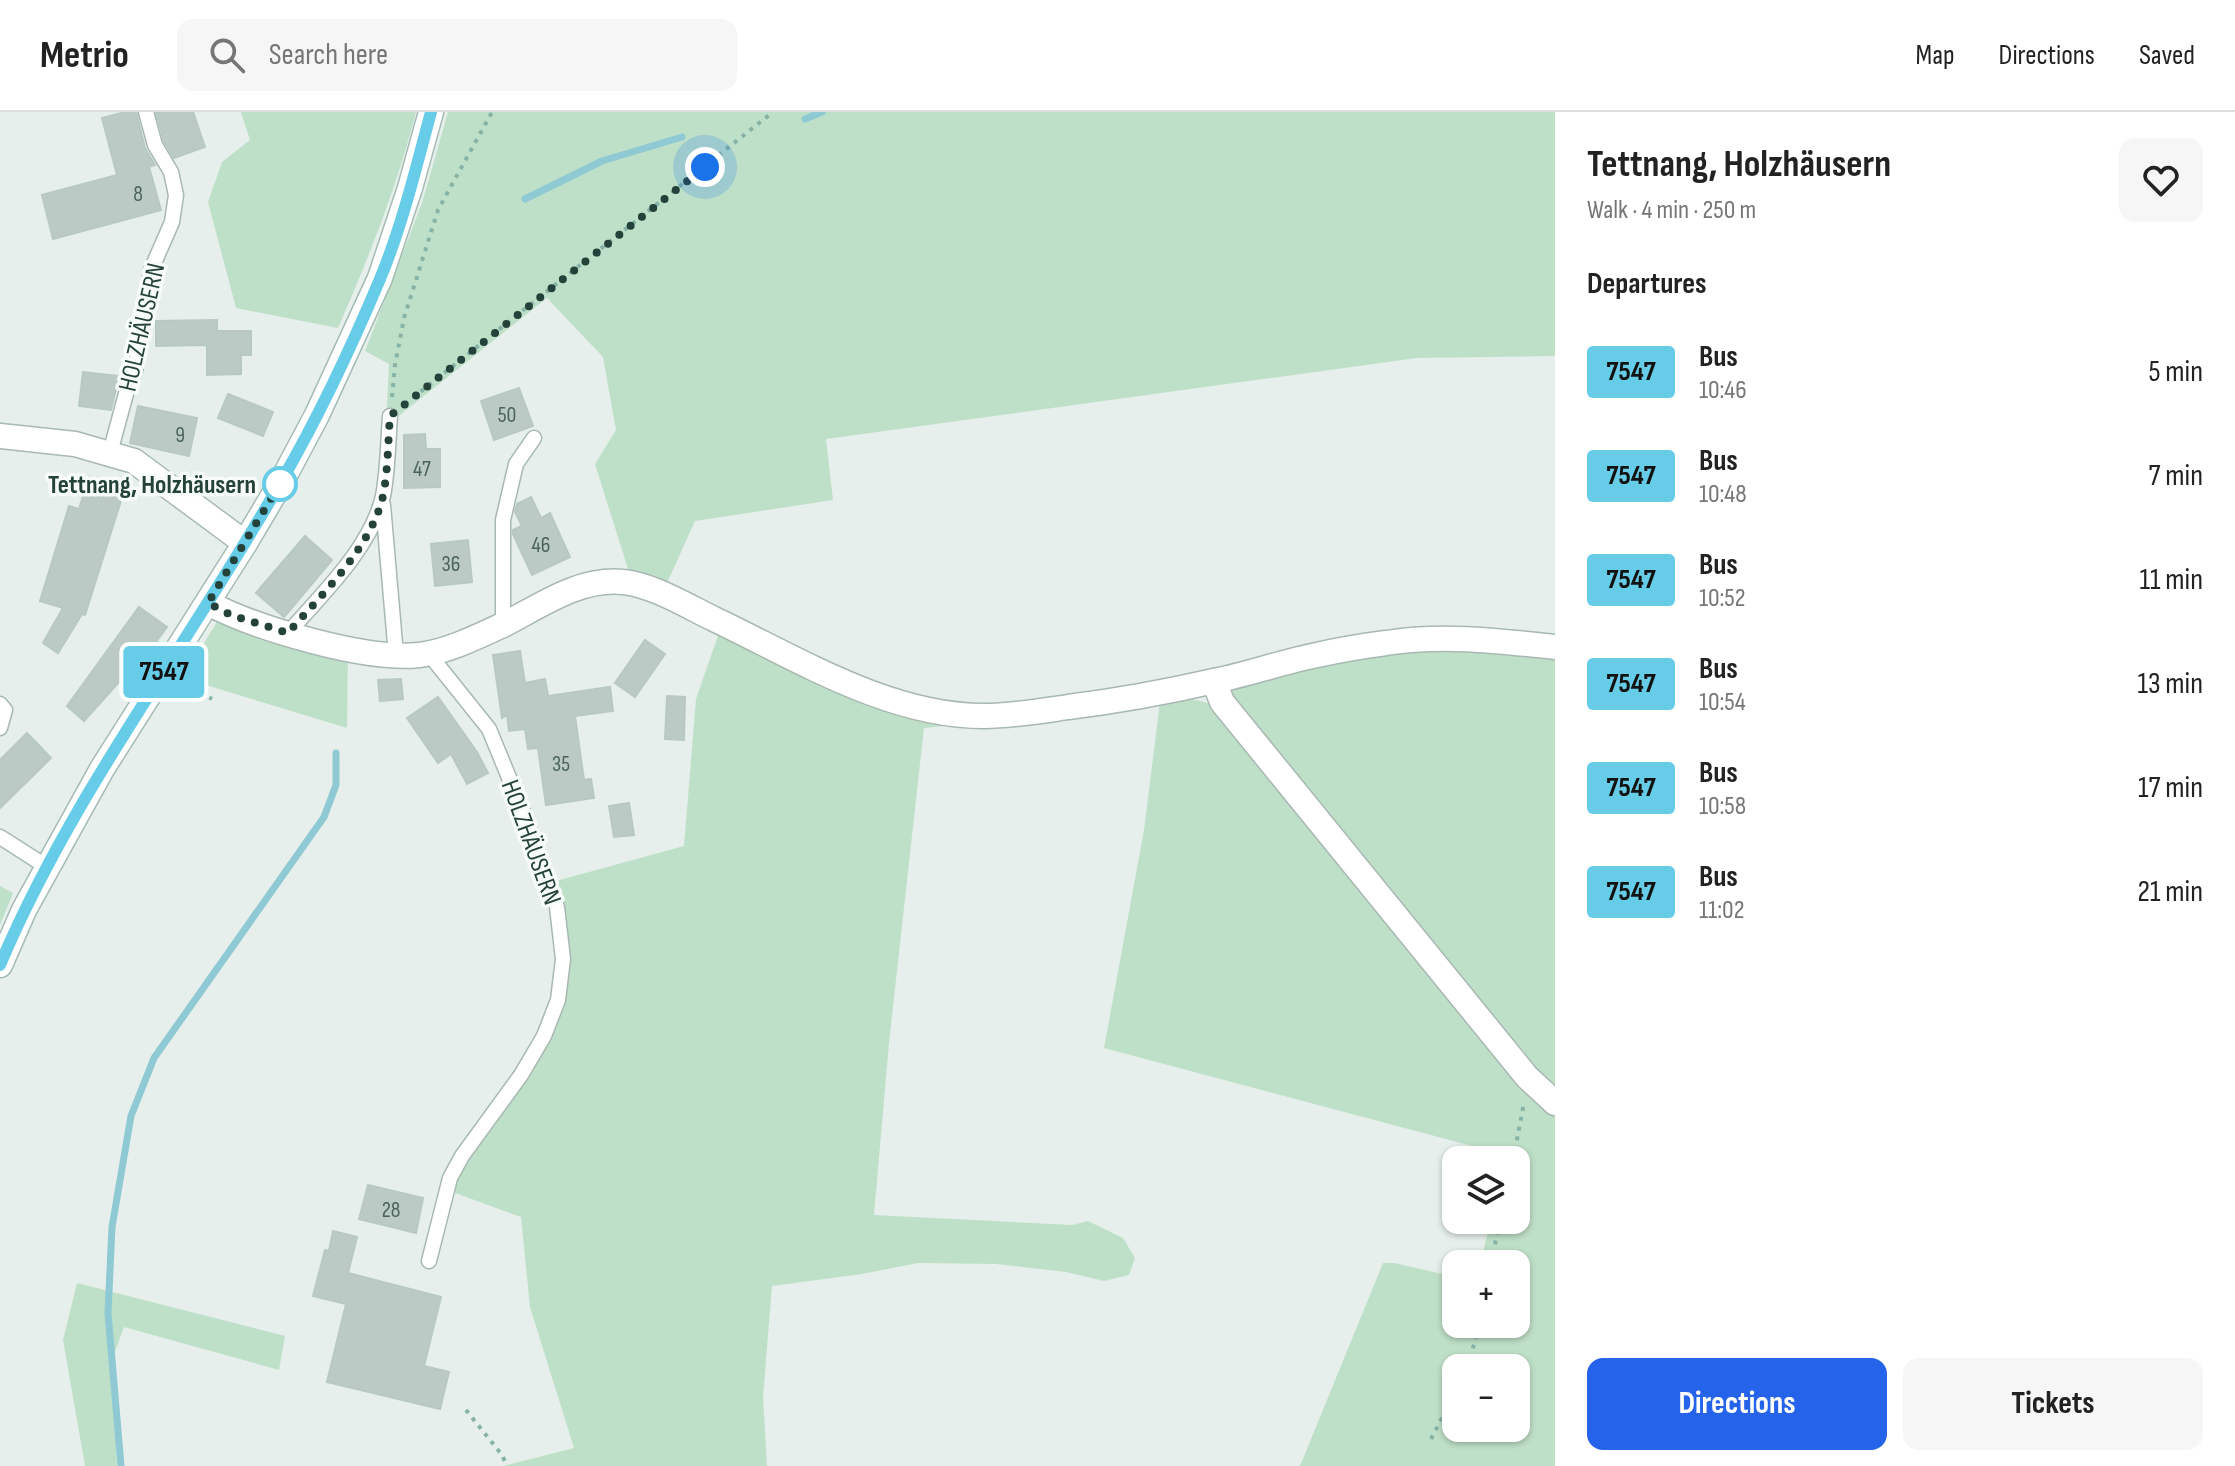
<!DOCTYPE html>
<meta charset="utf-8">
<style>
:root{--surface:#fff;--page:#f6f6f6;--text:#222;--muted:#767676;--line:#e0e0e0;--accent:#2563eb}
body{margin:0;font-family:"Sofia Sans Condensed",sans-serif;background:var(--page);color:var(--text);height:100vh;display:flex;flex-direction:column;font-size:30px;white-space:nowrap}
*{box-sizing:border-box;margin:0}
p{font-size:26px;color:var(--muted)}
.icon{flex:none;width:44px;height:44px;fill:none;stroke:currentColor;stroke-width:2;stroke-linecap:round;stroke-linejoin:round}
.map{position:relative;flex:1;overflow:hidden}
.side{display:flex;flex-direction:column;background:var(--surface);width:680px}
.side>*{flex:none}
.badge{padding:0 16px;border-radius:6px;font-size:28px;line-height:52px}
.buttons{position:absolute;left:1442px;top:1034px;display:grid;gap:16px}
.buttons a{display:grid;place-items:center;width:88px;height:88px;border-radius:16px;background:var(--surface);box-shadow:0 2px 6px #0004;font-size:40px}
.you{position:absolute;width:40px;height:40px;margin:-20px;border:6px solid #fff;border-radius:50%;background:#1a73e8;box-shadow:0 0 0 12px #1a73e833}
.map>.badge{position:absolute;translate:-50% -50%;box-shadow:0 0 0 4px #fff}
h2{padding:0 32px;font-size:30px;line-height:72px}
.round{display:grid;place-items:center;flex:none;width:84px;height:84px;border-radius:16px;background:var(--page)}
.overview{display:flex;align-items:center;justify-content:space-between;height:136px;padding:0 32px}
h1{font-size:38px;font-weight:700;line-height:60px}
.button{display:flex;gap:16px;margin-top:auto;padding:16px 32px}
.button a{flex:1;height:92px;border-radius:16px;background:var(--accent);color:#fff;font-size:32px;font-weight:700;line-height:92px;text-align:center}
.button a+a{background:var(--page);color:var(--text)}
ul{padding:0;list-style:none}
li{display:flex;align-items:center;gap:24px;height:104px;padding:0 32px}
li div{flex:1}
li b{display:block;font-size:30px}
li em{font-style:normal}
li .badge{min-width:88px;font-weight:700;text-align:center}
header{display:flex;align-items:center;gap:48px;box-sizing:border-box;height:112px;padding:0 40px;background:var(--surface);border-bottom:2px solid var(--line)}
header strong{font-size:38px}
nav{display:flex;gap:44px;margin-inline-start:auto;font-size:28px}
.search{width:560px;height:72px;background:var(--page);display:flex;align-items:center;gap:20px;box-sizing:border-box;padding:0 28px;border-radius:16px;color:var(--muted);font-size:30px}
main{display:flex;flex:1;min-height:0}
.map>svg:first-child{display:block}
.green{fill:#bfe0c8;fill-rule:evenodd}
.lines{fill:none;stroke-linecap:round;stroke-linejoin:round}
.stream{stroke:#8ec9d4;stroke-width:7}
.building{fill:#bbcac4;stroke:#b8c9c2;stroke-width:2}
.lane-casing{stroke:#a8b8b2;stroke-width:17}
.street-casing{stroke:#a8b8b2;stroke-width:27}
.secondary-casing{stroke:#a4bbb3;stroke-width:27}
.path{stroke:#86b3a5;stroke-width:4;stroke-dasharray:4 6;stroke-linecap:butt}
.lane{stroke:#fff;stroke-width:14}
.street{stroke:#fff;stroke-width:24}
.secondary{stroke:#fff;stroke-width:24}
.line-casing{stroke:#fff;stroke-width:18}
.line{stroke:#66cce8;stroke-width:12}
.walk{stroke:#24423a;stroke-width:8;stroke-dasharray:0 14.4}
.stop-dot{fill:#fff;stroke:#66cce8;stroke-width:4}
.labels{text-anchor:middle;stroke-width:7;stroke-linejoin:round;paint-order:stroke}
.number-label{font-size:22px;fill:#4a645c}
.street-label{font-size:26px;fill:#24423a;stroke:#f7fbf9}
.stop-label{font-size:26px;font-weight:bold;fill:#24423a;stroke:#f7fbf9;text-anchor:end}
</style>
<header>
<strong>Metrio</strong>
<div class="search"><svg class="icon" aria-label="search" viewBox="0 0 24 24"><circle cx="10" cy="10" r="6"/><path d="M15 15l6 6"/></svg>Search here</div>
<nav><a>Map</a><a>Directions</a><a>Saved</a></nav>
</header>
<main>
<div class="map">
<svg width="1555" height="1354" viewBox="0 0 1555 1354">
<rect width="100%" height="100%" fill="#e6efeb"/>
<g class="green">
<path d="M241 0H416C397 75 369 145 338 216L236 196 208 90 222 50 250 28Z"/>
<path d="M448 0H1555V244L1417 246 826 327 833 388 695 409 667 471 629 460 595 352 616 318 603 245 547 186 386 314 389 252 365 239 422 91Z"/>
<path d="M227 493 348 537 347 616 183 566Z"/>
<path d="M721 515 976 611 924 616 889 931 874 1103 1072 1113 1088 1109 1123 1126 1135 1146 1129 1163 1104 1169 1066 1160 996 1152 918 1151 862 1162 772 1174 763 1285 767 1354H503L574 1336 530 1195 521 1105 444 1077 542 922 552 890 560 849 552 797 545 772 684 734 696 587Z"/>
<path d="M1423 531 1555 540V984L1237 598 1229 577 1238 569Z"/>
<path d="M1185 585 1211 592 1520 976 1555 1005V1354H1300L1383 1151H1394L1456 1165V1212H1516V1152H1480L1491 1108H1516V1048H1506V1043L1104 936 1144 718 1160 590ZM1456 1256H1516V1316H1456Z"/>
<path d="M0 774 13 781 0 813Z"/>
<path d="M77 1171 285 1224 279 1258 124 1215 112 1248 117 1354H85L63 1228Z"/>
</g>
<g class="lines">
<g class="stream">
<path d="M805 7 822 0"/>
<path d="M525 87 602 49 682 25"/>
<path d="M121 1354 108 1201 112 1115 131 1004 154 946 324 705 336 673V641"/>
</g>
</g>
<g class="building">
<path d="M125 0H136L145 36 155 53 149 55 161 98 53 127 42 83 117 63 102 6Z"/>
<path d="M156 0H193L205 35 174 46 164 29Z"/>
<path d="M217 208V219H251V243H241V262L207 263V233L156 234V209Z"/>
<path d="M83 260 119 264 111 298 79 294Z"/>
<path d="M519 276 533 314 494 328 481 289Z"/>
<path d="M228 282 273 300 263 324 218 306Z"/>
<path d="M138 294 197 306 189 344 130 331Z"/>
<path d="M425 322 426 337H440V375L404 376V323Z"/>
<path d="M89 365 125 376 85 503 82 502 58 541 43 531 63 496 40 489 69 394 79 397Z"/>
<path d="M531 385 541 406 550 401 570 445 532 463 513 422V418L522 414 515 400 517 392Z"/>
<path d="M305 424 332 448 284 505 256 481Z"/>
<path d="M468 428 472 470 435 474 431 432Z"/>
<path d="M139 495 167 515 131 564 127 561 84 609 67 594Z"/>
<path d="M645 528 665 542 635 585 615 571Z"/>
<path d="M520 539 525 571 545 567 548 584 610 575 613 599 575 604 584 668 591 667 594 686 546 693 538 636 528 637 525 617 509 619 507 603 502 606 493 543Z"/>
<path d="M401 567 403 587 380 589 378 568Z"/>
<path d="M667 584 685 585 684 628 665 627Z"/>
<path d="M438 585 477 640 488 661 467 672 451 642 438 651 407 606Z"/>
<path d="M27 621 51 646 0 696V648Z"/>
<path d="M629 691 634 723 614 725 609 694Z"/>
<path d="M368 1073 423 1086 416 1121 359 1107Z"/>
<path d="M333 1119 357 1125 348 1161 441 1185 424 1254 449 1260 440 1297 327 1270 346 1192 313 1184 325 1138 329 1139Z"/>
</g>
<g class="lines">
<defs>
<g id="lane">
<path d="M110 341 127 278 135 260 151 158 172 110 176 83 171 60 155 33 146 0"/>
<path d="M383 393 396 543"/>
<path d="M503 512V408L516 352 534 326"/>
<path d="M288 521C322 482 371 436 383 384 388 358 388 330 390 304"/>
<path d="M429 542 489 617 526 707 557 795 563 847 558 888 544 924 521 963 462 1044 450 1066 429 1149"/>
<path d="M0 592 5 598 0 616"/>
<path d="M0 725 47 755"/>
</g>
<g id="street">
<path d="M0 324 75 332 134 349 245 431"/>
<path d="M208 491C255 516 366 549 419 543 447 540 479 524 505 512 542 493 579 466 623 470 653 473 687 494 714 507 798 547 889 604 984 604 1012 604 1041 599 1068 595 1117 589 1166 580 1214 569 1249 562 1282 550 1317 543 1339 538 1363 534 1386 531 1443 522 1499 529 1555 535"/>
<path d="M1214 569 1222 590 1527 965 1555 991"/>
</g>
<path id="secondary" d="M0 853 24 798 102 657 245 431 283 367 317 303 380 166 410 76 431 0"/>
</defs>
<use href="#lane" class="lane-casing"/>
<use href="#street" class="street-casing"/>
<use href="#secondary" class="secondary-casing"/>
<g class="path">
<path d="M392 285 395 253 404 206 438 98 492 0"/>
<path d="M405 292 773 0"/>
<path d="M183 571 212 587"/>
<path d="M1513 1048 1524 991"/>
<path d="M1491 1152 1500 1108"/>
<path d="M1468 1256 1479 1212"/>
<path d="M466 1298 502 1343 507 1354"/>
<path d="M1431 1327 1456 1279"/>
</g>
<use href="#lane" class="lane"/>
<use href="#street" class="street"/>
<use href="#secondary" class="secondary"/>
</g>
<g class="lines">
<defs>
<path id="line" d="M0 853C73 680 190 531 282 368 319 304 351 236 380 167 402 114 416 56 431 0"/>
</defs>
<use href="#line" class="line-casing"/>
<use href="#line" class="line"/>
<path class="walk" d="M280 372 283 367 208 491 231 503 288 521C322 482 371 436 383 384 388 359 388 330 390 304L705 55"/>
</g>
<circle class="stop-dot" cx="280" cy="372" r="16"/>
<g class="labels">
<g class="number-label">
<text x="138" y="89">8</text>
<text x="507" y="310">50</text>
<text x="180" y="330">9</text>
<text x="422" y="364">47</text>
<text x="541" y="440">46</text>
<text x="451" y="459">36</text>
<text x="561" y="659">35</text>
<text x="391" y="1105">28</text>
</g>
<g class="street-label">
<text transform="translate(141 215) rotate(-77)" y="9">HOLZHÄUSERN</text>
<text transform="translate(532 730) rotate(70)" y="9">HOLZHÄUSERN</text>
</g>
<g class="stop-label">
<text x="256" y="381">Tettnang, Holzhäusern</text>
</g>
</g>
</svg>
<div class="buttons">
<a><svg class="icon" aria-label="layers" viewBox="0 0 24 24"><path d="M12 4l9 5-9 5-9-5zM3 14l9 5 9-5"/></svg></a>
<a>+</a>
<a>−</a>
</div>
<div class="you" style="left:705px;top:55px"></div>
<b class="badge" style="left:164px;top:560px;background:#66cce8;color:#111">7547</b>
</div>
<section class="side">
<div class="overview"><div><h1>Tettnang, Holzhäusern</h1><p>Walk · 4 min · 250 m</p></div><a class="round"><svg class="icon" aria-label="heart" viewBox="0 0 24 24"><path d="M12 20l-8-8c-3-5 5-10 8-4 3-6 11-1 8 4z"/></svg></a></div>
<h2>Departures</h2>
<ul>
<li><span class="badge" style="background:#66cce8;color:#111">7547</span><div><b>Bus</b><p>10:46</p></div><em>5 min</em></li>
<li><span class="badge" style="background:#66cce8;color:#111">7547</span><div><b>Bus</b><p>10:48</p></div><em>7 min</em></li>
<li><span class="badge" style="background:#66cce8;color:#111">7547</span><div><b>Bus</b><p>10:52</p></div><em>11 min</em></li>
<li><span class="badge" style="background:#66cce8;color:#111">7547</span><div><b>Bus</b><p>10:54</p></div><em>13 min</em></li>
<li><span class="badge" style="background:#66cce8;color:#111">7547</span><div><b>Bus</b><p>10:58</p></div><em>17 min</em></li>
<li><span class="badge" style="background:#66cce8;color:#111">7547</span><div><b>Bus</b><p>11:02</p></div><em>21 min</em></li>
</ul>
<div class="button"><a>Directions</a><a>Tickets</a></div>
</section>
</main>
